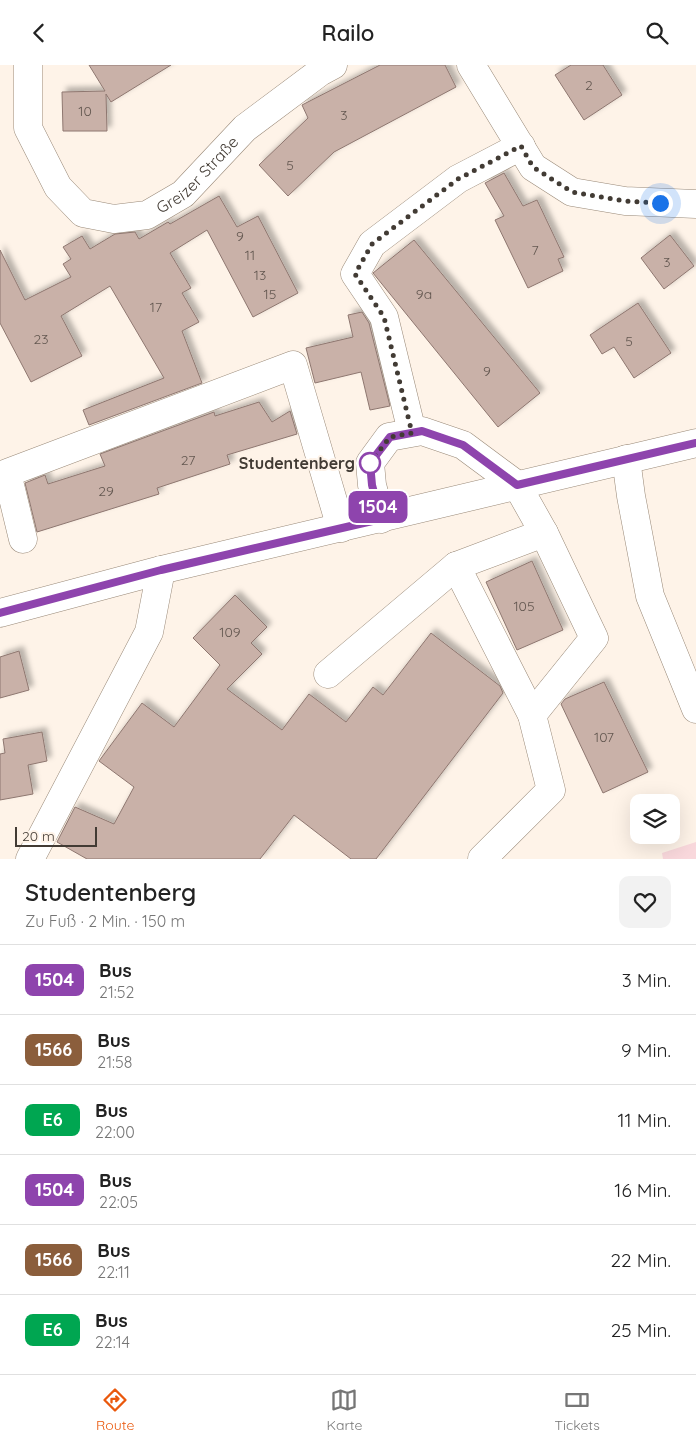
<!DOCTYPE html>
<html lang="de">
<meta charset="utf-8">
<style>
:root{--surface:#fff;--page:#f2f2f2;--text:#222;--muted:#767676;--line:#e0e0e0;--accent:#ea580c}
body{margin:0;font-family:Quicksand,sans-serif;background:var(--page);color:var(--text);height:100vh;display:flex;flex-direction:column;font-size:19px;white-space:nowrap}
*{box-sizing:border-box;margin:0}
p{font-size:16px;color:var(--muted)}
.icon{flex:none;width:28px;height:28px;fill:none;stroke:currentColor;stroke-width:2;stroke-linecap:round;stroke-linejoin:round}
.map{position:relative;height:794px;overflow:hidden}
.details{display:flex;flex-direction:column;background:var(--surface);flex:1}
.details>*{flex:none}
.badge{padding:0 10px;border-radius:8px;font-size:18px;line-height:32px}
.fabs{position:absolute;left:630px;top:729px;display:grid;gap:10px}
.fabs a{display:grid;place-items:center;width:50px;height:50px;border-radius:10px;background:var(--surface);box-shadow:0 5px 20px #0002;font-size:25px}
.scale{position:absolute;left:15px;bottom:12px;width:82px;box-sizing:border-box;padding-left:5px;border:2px solid #423b34;border-top:0;font-size:14px;line-height:18px;white-space:nowrap;color:#423b34;-webkit-text-stroke:4px #fef3e8;paint-order:stroke}
.you{position:absolute;width:25px;height:25px;margin:-12px;border:4px solid #fff;border-radius:50%;background:#1a73e8;box-shadow:0 0 0 8px #1a73e833}
.map>.badge{position:absolute;translate:-50% -50%;box-shadow:0 0 0 2px #fff}
.round{display:grid;place-items:center;flex:none;width:52px;height:52px;border-radius:10px;background:var(--page)}
.headline{display:flex;align-items:center;justify-content:space-between;height:85px;padding:0 25px}
h1{font-size:24px;font-weight:600;line-height:38px}
ul{padding:0;list-style:none}
li{display:flex;align-items:center;gap:15px;height:70px;padding:0 25px;border-top:1px solid var(--line)}
li div{flex:1}
li b{display:block;font-size:19px}
li em{font-style:normal}
li .badge{min-width:55px;font-weight:700;text-align:center}
header{display:flex;justify-content:space-between;align-items:center;height:65px;padding:0 25px;background:var(--surface);font-size:22px;font-weight:600}
.dock{display:flex;justify-content:space-around;align-items:center;height:70px;border-top:1px solid var(--line);background:var(--surface);font-size:14px;color:var(--muted)}
.dock a{display:grid;justify-items:center;gap:2px}
.dock .selected{color:var(--accent)}
.map>svg:first-child{display:block}
.green{fill:#f9d8dc}
.building{fill:#c9b1a8;stroke:#8e7770;filter:url(#shadow)}
.lines{fill:none;stroke-linecap:round;stroke-linejoin:round}
.minor-casing{stroke:#998978;stroke-width:29}
.major-casing{stroke:#998978;stroke-width:29}
.minor{stroke:#fff;stroke-width:28}
.major{stroke:#fff;stroke-width:28}
.line-casing{stroke:#fff;stroke-width:11}
.line{stroke:#8e44ad;stroke-width:8}
.walk{stroke:#423b34;stroke-width:5;stroke-dasharray:0 9}
.stop-dot{fill:#fff;stroke:#8e44ad;stroke-width:2.5}
.labels{text-anchor:middle;stroke-width:4;stroke-linejoin:round;paint-order:stroke}
.number-label{font-size:14px;fill:#645851}
.street-label{font-size:16px;fill:#423b34;stroke:#fef3e8}
.stop-label{font-size:16px;font-weight:bold;fill:#423b34;stroke:#fef3e8;text-anchor:end}
</style>
<header><svg class="icon" aria-label="back" viewBox="0 0 24 24"><path d="M15 5l-7 7 7 7"/></svg>Railo<svg class="icon" aria-label="search" viewBox="0 0 24 24"><circle cx="10" cy="10" r="6"/><path d="M15 15l6 6"/></svg></header>
<div class="map">
<svg width="696" height="794" viewBox="0 0 696 794">
<defs>
<filter id="shadow"><feDropShadow dx="4.5" dy="-4.5" stdDeviation="2.5" flood-color="#0004"/></filter>
</defs>
<rect width="100%" height="100%" fill="#fef3e8"/>
<path class="green" d="M696 777V794H663L662 788Z"/>
<g class="building">
<path d="M89 0H171L111 37 106 29 107 66H63L62 27 105 26Z"/>
<path d="M380 0H445L456 22 334 87 288 131 259 100 308 53 302 40Z"/>
<path d="M571 0H603L622 30 584 55 555 10Z"/>
<path d="M504 108 523 141 537 135 564 192 558 194 563 206 528 223 495 155 504 151 485 118Z"/>
<path d="M219 131 237 162 258 151 298 228 253 252 207 165 170 188 191 223 182 228 199 257 182 266 202 318 89 360 83 345 164 313 110 221 61 251 82 291 31 317 0 258V185L25 235 71 212 63 199 71 194 63 182 82 171 90 184 115 169 135 167 139 174 168 157 170 159Z"/>
<path d="M670 170 694 201 664 224 641 193Z"/>
<path d="M414 175 540 328 498 362 373 208Z"/>
<path d="M638 238 671 288 634 313 614 282 602 289 590 270Z"/>
<path d="M362 247 369 258 390 341 370 345 361 307 315 318 306 283 353 272 348 250Z"/>
<path d="M259 337 272 357 290 346 297 369 227 390 230 399 157 423 159 429 37 467 25 418 45 410 48 419 105 401 100 389 214 347 215 351Z"/>
<path d="M532 496 563 565 517 585 486 517Z"/>
<path d="M235 530 267 562 251 578 262 589 227 624 282 665 309 629 346 657 373 622 383 630 431 568 500 621 503 628 376 794H351L294 750 260 794H87L57 777 75 742 114 759 134 722 99 696 142 638 174 662 220 600 193 573Z"/>
<path d="M19 586 29 625 0 633V592Z"/>
<path d="M604 617 648 707 603 728 561 639 565 634Z"/>
<path d="M42 667 47 696 28 700 33 729 0 735V689L5 688 3 674Z"/>
</g>
<g class="lines">
<defs>
<g id="minor">
<path id="s1" d="M28 0V63L58 122 83 148 114 154 147 150 183 129 245 63 320 7 333 0"/>
<path d="M471 0 533 102 572 127 625 136 696 139"/>
<path d="M412 367 384 252 355 209 372 179 458 114 521 81"/>
<path d="M626 394 631 431 650 531 696 644"/>
<path d="M381 454 372 420 370 398 389 372 422 366 463 380 517 420 544 468 456 501 532 650 551 725 482 794"/>
<path d="M23 474 7 408 293 300 341 463"/>
<path d="M328 609 456 501"/>
<path d="M532 650 594 573 544 468"/>
<path d="M30 794 149 567 161 505"/>
</g>
<path id="major" d="M0 548 161 505 696 378"/>
</defs>
<use href="#minor" class="minor-casing"/>
<use href="#major" class="major-casing"/>
<use href="#minor" class="minor"/>
<use href="#major" class="major"/>
</g>
<g class="lines">
<defs>
<path id="line" d="M0 548 161 505 381 454 372 420 370 398 390 372 422 366 463 380 517 420 696 378"/>
</defs>
<use href="#line" class="line-casing"/>
<use href="#line" class="line"/>
<path class="walk" d="M370 398 390 372 412 368 384 252 355 209 372 179 458 114 521 81 533 102 572 127 625 136 660 138"/>
</g>
<circle class="stop-dot" cx="370" cy="398" r="10"/>
<g class="labels">
<g class="number-label">
<text x="589" y="25">2</text>
<text x="85" y="51">10</text>
<text x="344" y="55">3</text>
<text x="290" y="105">5</text>
<text x="240" y="176">9</text>
<text x="535" y="190">7</text>
<text x="250" y="195">11</text>
<text x="667" y="202">3</text>
<text x="260" y="215">13</text>
<text x="270" y="234">15</text>
<text x="424" y="234">9a</text>
<text x="156" y="247">17</text>
<text x="41" y="279">23</text>
<text x="629" y="281">5</text>
<text x="487" y="311">9</text>
<text x="188" y="400">27</text>
<text x="106" y="431">29</text>
<text x="524" y="546">105</text>
<text x="230" y="572">109</text>
<text x="604" y="677">107</text>
</g>
<g class="street-label">
<text dy="6" stroke="none"><textPath href="#s1" startOffset="295">Greizer Straße</textPath></text>
</g>
<g class="stop-label">
<text x="355" y="404">Studentenberg</text>
</g>
</g>
</svg>
<div class="fabs">
<a><svg class="icon" aria-label="layers" viewBox="0 0 24 24"><path d="M12 4l9 5-9 5-9-5zM3 14l9 5 9-5"/></svg></a>
</div>
<div class="scale">20 m</div>
<div class="you" style="left:660px;top:138px"></div>
<b class="badge" style="left:378px;top:442px;background:#8e44ad;color:#fff">1504</b>
</div>
<section class="details">
<div class="headline"><div><h1>Studentenberg</h1><p>Zu Fuß · 2 Min. · 150 m</p></div><a class="round"><svg class="icon" aria-label="heart" viewBox="0 0 24 24"><path d="M12 20l-8-8c-3-5 5-10 8-4 3-6 11-1 8 4z"/></svg></a></div>
<ul>
<li><span class="badge" style="background:#8e44ad;color:#fff">1504</span><div><b>Bus</b><p>21:52</p></div><em>3 Min.</em></li>
<li><span class="badge" style="background:#8b5e3c;color:#fff">1566</span><div><b>Bus</b><p>21:58</p></div><em>9 Min.</em></li>
<li><span class="badge" style="background:#00a651;color:#fff">E6</span><div><b>Bus</b><p>22:00</p></div><em>11 Min.</em></li>
<li><span class="badge" style="background:#8e44ad;color:#fff">1504</span><div><b>Bus</b><p>22:05</p></div><em>16 Min.</em></li>
<li><span class="badge" style="background:#8b5e3c;color:#fff">1566</span><div><b>Bus</b><p>22:11</p></div><em>22 Min.</em></li>
<li><span class="badge" style="background:#00a651;color:#fff">E6</span><div><b>Bus</b><p>22:14</p></div><em>25 Min.</em></li>
</ul>
</section>
<nav class="dock">
<a class="selected"><svg class="icon" aria-label="directions" viewBox="0 0 24 24"><path d="M12 3l9 9-9 9-9-9zM9 14v-3h6M13 9l2 2-2 2"/></svg>Route</a>
<a><svg class="icon" aria-label="map" viewBox="0 0 24 24"><path d="M3 6l6-2 6 2 6-2v14l-6 2-6-2-6 2zM9 4v14M15 6v14"/></svg>Karte</a>
<a><svg class="icon" aria-label="tickets" viewBox="0 0 24 24"><path d="M3 7h18v10H3zM15 7v10"/></svg>Tickets</a>
</nav>
